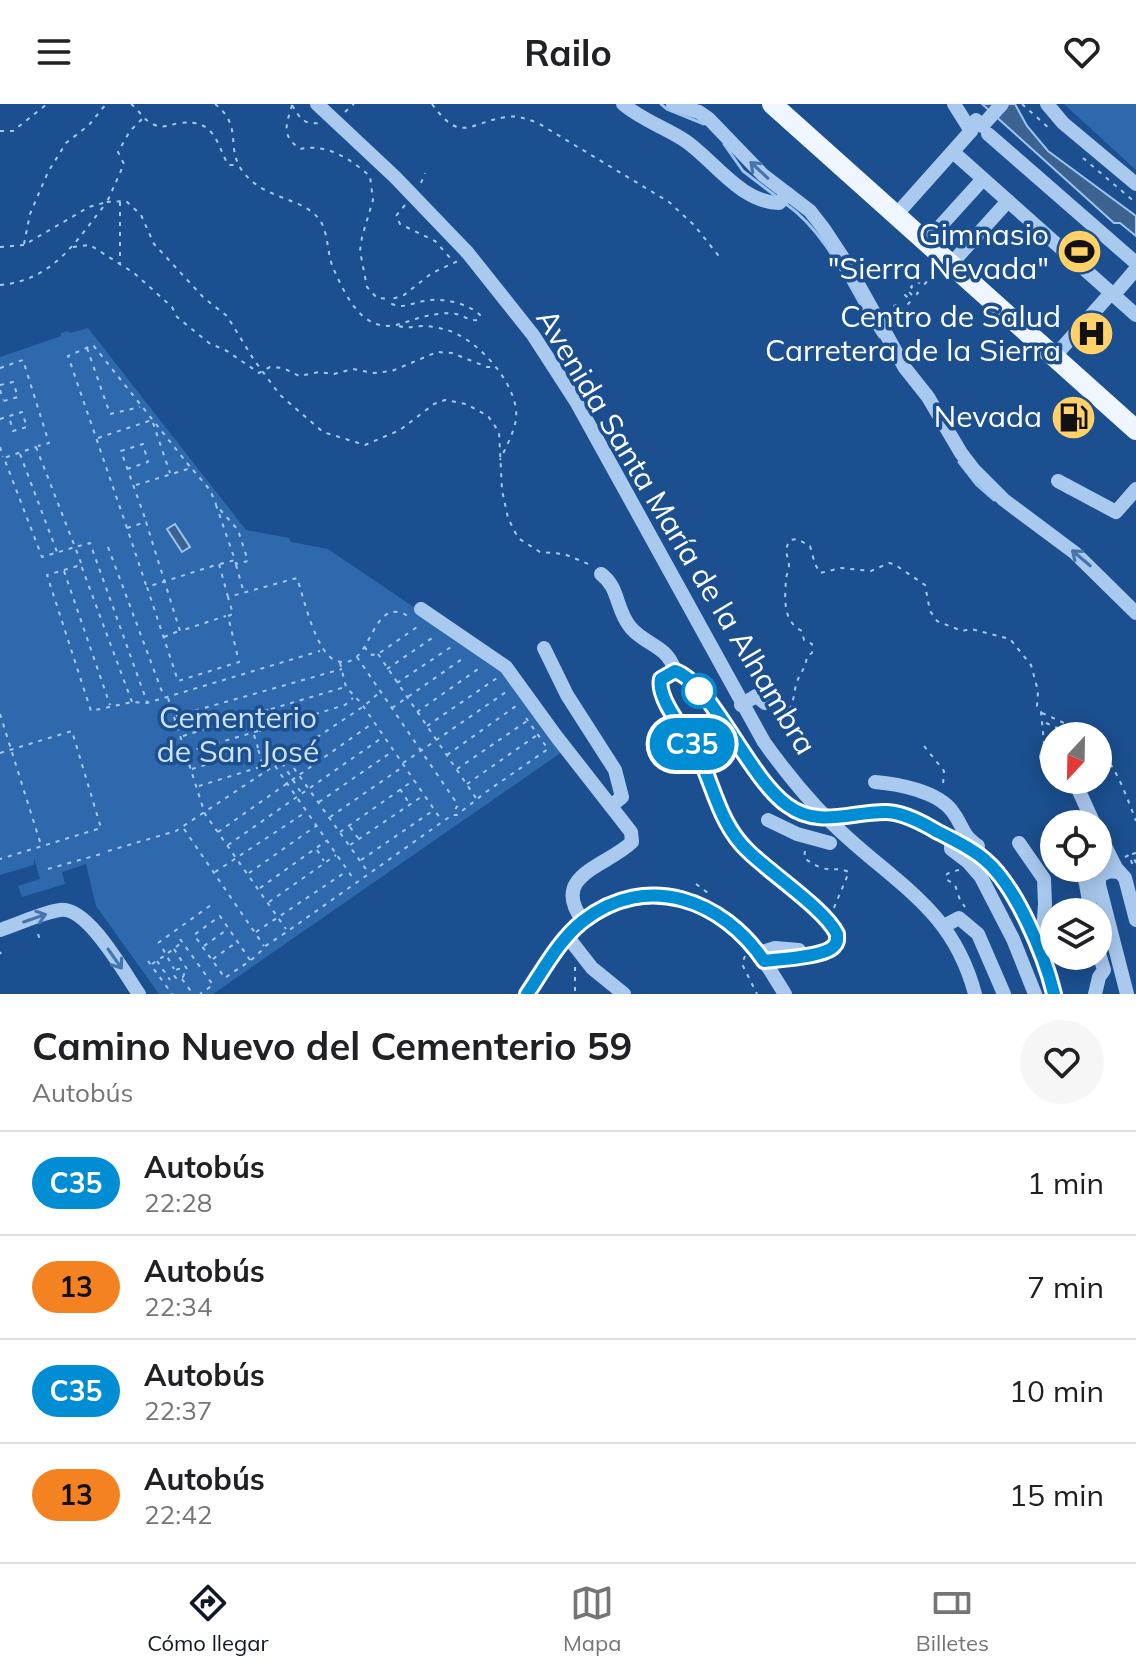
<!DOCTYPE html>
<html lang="es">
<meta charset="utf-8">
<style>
:root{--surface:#fff;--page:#f6f6f6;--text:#202124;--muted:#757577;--line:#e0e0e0;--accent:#111827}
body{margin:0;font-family:Mulish,sans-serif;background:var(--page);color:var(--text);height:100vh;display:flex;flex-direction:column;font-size:30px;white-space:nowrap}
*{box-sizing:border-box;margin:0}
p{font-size:26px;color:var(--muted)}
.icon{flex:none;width:44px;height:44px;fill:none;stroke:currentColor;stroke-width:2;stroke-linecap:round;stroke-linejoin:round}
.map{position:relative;height:890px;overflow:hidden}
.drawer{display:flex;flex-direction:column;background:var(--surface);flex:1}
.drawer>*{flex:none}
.badge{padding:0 16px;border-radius:26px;font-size:28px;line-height:52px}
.needle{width:52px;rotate:202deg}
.fabs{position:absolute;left:1040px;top:618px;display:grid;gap:16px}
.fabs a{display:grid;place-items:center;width:72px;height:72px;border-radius:50%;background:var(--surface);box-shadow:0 4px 20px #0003;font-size:40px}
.map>.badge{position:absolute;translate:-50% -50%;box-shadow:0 0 0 4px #fff}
.round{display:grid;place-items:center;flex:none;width:84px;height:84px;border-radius:42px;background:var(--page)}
.head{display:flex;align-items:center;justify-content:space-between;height:136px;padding:0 32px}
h1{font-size:38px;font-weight:700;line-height:60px}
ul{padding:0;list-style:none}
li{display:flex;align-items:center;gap:24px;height:104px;padding:0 32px;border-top:2px solid var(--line)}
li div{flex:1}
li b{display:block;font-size:30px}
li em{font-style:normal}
li .badge{min-width:88px;font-weight:700;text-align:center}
header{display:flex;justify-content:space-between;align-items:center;height:104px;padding:0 32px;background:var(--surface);font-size:36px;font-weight:700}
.tabs{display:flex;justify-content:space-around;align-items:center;height:112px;border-top:2px solid var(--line);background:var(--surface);font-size:22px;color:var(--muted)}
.tabs a{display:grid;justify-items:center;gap:4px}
.tabs .on{color:var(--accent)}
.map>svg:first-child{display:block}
.green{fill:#2e69ad}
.water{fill:#3c6290;stroke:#9cc4f0;stroke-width:2}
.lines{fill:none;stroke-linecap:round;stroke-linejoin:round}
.stream{stroke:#9cc4f0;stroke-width:3}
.path{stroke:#a9c9ee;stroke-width:2;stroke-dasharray:4 6;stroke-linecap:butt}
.minor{stroke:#a9c9ee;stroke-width:14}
.major{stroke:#f0f6ff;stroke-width:20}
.minor-bridge{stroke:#a9c9ee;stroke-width:14}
.oneway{stroke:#4674ac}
.line-casing{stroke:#fff;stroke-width:18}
.line{stroke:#008dd4;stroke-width:12}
.stop-dot{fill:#fff;stroke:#008dd4;stroke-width:4}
.labels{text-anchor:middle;stroke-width:7;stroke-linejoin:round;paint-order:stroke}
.poi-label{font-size:30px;fill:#fff;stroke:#1b4f8f;text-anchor:end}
.street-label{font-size:30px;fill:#fff;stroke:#1b4f8f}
.park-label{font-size:30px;fill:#cfe3fa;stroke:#1b4f8f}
</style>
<header><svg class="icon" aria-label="menu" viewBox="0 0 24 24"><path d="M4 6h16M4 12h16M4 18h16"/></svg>Railo<svg class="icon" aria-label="heart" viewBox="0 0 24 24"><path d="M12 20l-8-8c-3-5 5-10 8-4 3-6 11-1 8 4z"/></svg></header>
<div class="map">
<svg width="1136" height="890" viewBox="0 0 1136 890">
<rect width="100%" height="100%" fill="#1b4f8f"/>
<g class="green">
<path d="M1064 0H1136V66Z"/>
<path d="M88 224 246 426 289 434 291 438 328 445 505 565 562 648 213 890H159L96 802 86 760 62 768 65 780 22 793 18 782 40 775 34 754V761L0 771V253L61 232V229L68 227 70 229Z"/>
</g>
<g class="water">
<path d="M982 0H1015L1027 22 1048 47 1136 112V132L1120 119H1114Z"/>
<path d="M175 420 190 443 182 448 167 425Z"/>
</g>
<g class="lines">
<g class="stream">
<path d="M661 0 667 5 704 20"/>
<path d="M724 40 743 67 777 93"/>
<path d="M786 100C830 131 851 189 880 233"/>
<path d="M959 358 977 381 994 396"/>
</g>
<g class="path">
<path d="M131 0C139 6 145 18 155 21 164 25 171 20 180 19 214 15 216 37 228 61H237"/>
<path d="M215 0C243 22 226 42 241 65 262 97 305 92 321 118 329 132 327 152 334 166 346 192 362 228 396 221 408 218 419 213 431 211 438 210 449 208 456 210 464 212 469 217 479 216L480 211C468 199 441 193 424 197 412 199 403 205 392 200V195L404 191 432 169 458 157"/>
<path d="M432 0C461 40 468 19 506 13 517 11 527 15 538 19L669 98 694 121 722 156"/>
<path d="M1022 0 1051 26"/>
<path d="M292 1C286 22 281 31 300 45 327 39 350 55 370 72L373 96 362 133 360 147 367 183 377 194 391 195"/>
<path d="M292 1C300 14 303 21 320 19"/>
<path d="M345 8 354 0"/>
<path d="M0 27H13L47 0"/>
<path d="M1083 54 1136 99"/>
<path d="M421 79 425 69"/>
<path d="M120 98V159"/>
<path d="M405 101 396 112 400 120 435 137 453 157"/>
<path d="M24 140 30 110 48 68 66 39 89 21 106 0"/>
<path d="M0 143 24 141 89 103 107 98 124 60 118 48 130 27 144 13"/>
<path d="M73 143 90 141 134 169 172 203 177 213 209 239 227 247 259 269 270 263 283 264 299 272 319 268 334 270 353 265 374 269 392 267 437 248 452 249 487 263H494"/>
<path d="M0 181C54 176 76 137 107 98L126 97 141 111 154 140 204 194 227 212 254 256 280 291 323 328 365 341 400 326 434 300 445 296 466 300 488 312 499 328 502 386 508 414 518 434 540 448 564 450 591 461"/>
<path d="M892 217 898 211 892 203 896 201 901 207 911 197 905 191 908 187 914 193 918 189 911 183 917 177 923 182 935 168"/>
<path d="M399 222C407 225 414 222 423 222 431 222 440 224 447 226 478 235 520 282 516 315 514 329 506 343 500 356"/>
<path d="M87 244 110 310 140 303"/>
<path d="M0 264 23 256 49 339 38 342"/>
<path d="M0 281 13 278 18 293 0 298"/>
<path d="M0 286 3 296"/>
<path d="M0 315 22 308 27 323 13 327 9 313"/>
<path d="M98 334 152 316 170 369"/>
<path d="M0 343 3 353"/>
<path d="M36 343 75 443 42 453 4 354Z"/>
<path d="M20 350 57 448"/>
<path d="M127 365 148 358 143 340 121 347 146 417"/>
<path d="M193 366 210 386 216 400"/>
<path d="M127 424 68 252 93 241 191 364 133 382"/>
<path d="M108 443 164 593"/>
<path d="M81 459 75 443 90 439 147 598"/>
<path d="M220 460 235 456 216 401 238 426 248 457 236 460 235 456"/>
<path d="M236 461 244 489"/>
<path d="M64 467 110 601"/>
<path d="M146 481 127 424 146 418 180 527 226 512"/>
<path d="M228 493 219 460 147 483 178 577 239 558 228 512 233 510 228 493 297 474C304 494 316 551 337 557 374 569 369 485 411 514"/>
<path d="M164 533 179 527"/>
<path d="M364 543 372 551 378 550 420 521"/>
<path d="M378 550 478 697"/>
<path d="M357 553 458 701 452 710"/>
<path d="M340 559 346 583 361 599 442 717"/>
<path d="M387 565 435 532"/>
<path d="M397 579 451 543"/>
<path d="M168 594 205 710 286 825"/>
<path d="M132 598 81 461 47 471 91 607 132 598 147 599 320 547"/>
<path d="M392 604 465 553"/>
<path d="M271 605 345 583"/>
<path d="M417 608 481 563"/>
<path d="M773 609 779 613C796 606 792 592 797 578 801 566 805 567 807 552L812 549V540L804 536 802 527C782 517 785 494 786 474 787 470 789 465 789 461 788 450 783 448 790 436L797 435 810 442 815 460 820 469 841 464 871 467 889 459 894 460 925 481 930 507 937 517 962 527 971 525 1010 535 1031 561 1038 587 1037 602 1041 608 1044 639"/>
<path d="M1042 609 1084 628 1086 632"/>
<path d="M0 610 41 741"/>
<path d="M176 612 342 565"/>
<path d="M1046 619 1076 632"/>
<path d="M275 622 270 605 254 610 260 627 345 601 353 594"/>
<path d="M427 622 497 574"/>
<path d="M254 631 258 644"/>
<path d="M183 632 253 610"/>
<path d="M924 642 944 667 943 681"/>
<path d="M1098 644C1117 664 1126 691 1136 717"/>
<path d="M187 648 258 627"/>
<path d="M0 649 72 627 101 724 0 755"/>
<path d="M447 651 516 602"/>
<path d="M288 656 368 768"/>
<path d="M282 659 302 690"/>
<path d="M403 659 506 588"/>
<path d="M275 662 355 777"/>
<path d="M192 665 258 645 263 662 199 682"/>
<path d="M457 665 527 617"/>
<path d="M467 680 537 631"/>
<path d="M400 685 409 699"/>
<path d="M319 698 393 647"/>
<path d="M330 713 404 662"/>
<path d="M350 723 358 734"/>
<path d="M184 725 264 842"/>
<path d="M218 728 373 619"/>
<path d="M340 728 414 676"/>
<path d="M228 741 383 633"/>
<path d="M350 741 424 691"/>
<path d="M317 746 324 757"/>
<path d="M108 747 176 727 364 602 381 587"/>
<path d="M805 747 804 754C810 758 816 762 822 764 832 767 837 763 849 768L833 806"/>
<path d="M1136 749 1132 750 1136 759"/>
<path d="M1125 753 1129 751 1133 762 1136 761"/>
<path d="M361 756 434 706"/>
<path d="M48 765 101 750"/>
<path d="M959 766 950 768 946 771V775L955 781 960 796 965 803"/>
<path d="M215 768 306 708"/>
<path d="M249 769 316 722"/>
<path d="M696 780 708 789"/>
<path d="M260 784 326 737"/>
<path d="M269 798 336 751"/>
<path d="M256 828 347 767"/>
<path d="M38 830 40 836"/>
<path d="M180 835 213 881 200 890"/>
<path d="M158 839 211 801"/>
<path d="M204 842 228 825"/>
<path d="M163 845 174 865"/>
<path d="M174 845 187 865"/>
<path d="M0 848 1 850"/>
<path d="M168 849 180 840"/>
<path d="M745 852 742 860 757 890"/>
<path d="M213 855 237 838"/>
<path d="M250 856 220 812 194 831 225 874C238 864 255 856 264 843L288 827 452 711H457L486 688 548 645 526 614"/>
<path d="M148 857 172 890"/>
<path d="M157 857 170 876"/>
<path d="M152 860 164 852"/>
<path d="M575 863V890"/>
<circle cx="179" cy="870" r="5"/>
<path d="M182 875 193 890"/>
</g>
<g class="minor">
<path d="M623 0C643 17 667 24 687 38 716 59 741 98 779 99L788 90"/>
<path d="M673 0 699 8 709 15 763 71 810 107 824 125 845 157 905 264 928 293 961 349 974 366 1004 396 1075 449 1136 509"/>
<path d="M954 0 971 27"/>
<path d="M1047 0 1063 19 1136 80"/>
<path d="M988 30 1136 159"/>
<path d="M953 48 1136 211"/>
<path d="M896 111 971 27 976 16"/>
<path d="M926 138 983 75"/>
<path d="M467 148 533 231 577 299 764 638C789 673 817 707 849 735 906 786 954 811 975 890"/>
<path d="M951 160 1008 97"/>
<path d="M1118 186 1136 165"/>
<path d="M1054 253 1111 189"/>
<path d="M1058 377 1116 408 1136 385"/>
<path d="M601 470C620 484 615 505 631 524 647 542 667 541 675 567"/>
<path d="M421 505 506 563 556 632 631 728 632 738C606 763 549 771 583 817"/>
<path d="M544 544 567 591 615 666 622 693 611 702"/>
<path d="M741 601 756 592 765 599"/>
<path d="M1046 653 1054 657"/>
<path d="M1074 676 1094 720"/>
<path d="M875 678C898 680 937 687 952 707 964 722 959 728 978 742"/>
<path d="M840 713C856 711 874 707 890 709 908 710 925 721 941 729 957 738 975 746 988 759 1017 785 1045 852 1054 890"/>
<path d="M768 716 797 730 830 739"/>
<path d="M1061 717 1062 720"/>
<path d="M1098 728 1116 764 1125 774 1136 816"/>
<path d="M951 734V745L968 758 981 773 1013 835 1035 890"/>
<path d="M1019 739 1044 775 1045 800 1043 829 1046 848"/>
<path d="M1081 764 1086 780 1091 808"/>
<path d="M1119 768C1110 767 1106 767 1099 773V781L1127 890"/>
<path d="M944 822 959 814 978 830 1004 890"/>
<path d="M0 826C19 820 40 809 60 806 87 801 125 870 139 890"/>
<path d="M567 832 592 864 624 890"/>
<path d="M759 849 775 844 799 846"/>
<path d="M764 857C784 854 837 855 837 830 825 805 770 769 748 747 720 721 714 683 698 650 688 631 655 595 661 575L675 567 690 577C729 618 756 697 813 714"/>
<path d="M527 890C544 865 559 837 583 817 630 778 702 786 743 830 760 847 772 870 785 890"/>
<path d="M1095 890 1099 873 1104 866 1098 846"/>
</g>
<path class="major" d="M772 0 1136 326"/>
<g class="minor-bridge">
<path d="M317 0 395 73 467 148"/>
<path d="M982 22 1002 0"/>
</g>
</g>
<defs><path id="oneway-shaft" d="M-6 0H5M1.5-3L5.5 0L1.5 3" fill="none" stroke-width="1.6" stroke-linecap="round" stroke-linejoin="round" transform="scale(2)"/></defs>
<g class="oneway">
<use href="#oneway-shaft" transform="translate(759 66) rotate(-137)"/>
<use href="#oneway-shaft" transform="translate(1081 454) rotate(-140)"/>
<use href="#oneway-shaft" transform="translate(35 814) rotate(-19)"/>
<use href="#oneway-shaft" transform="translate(115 855) rotate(55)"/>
</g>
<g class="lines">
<defs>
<path id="line" d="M527 890C544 865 559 836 583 817 647 767 723 796 764 857 779 855 825 853 834 842 838 838 837 835 837 830 825 805 770 769 748 747 720 721 714 683 698 650 688 631 656 595 661 575L675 567C712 580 748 673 787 701 819 725 852 707 887 708 905 709 923 719 938 728 954 736 971 744 985 756 1016 782 1045 852 1054 890"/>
</defs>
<use href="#line" class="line-casing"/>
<use href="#line" class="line"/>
</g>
<defs>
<symbol id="stadium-disc" viewBox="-11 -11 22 22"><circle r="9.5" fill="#ffd166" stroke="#1b4f8f"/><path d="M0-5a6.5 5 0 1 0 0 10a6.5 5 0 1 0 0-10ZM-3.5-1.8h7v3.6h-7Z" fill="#111"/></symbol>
<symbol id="hospital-disc" viewBox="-11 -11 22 22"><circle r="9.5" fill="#ffd166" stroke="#1b4f8f"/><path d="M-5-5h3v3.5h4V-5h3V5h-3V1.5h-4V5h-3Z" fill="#111"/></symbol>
<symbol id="fuel-disc" viewBox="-11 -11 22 22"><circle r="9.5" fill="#ffd166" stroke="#1b4f8f"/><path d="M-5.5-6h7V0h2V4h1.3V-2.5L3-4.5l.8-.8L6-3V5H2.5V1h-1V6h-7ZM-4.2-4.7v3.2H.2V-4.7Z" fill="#111"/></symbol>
</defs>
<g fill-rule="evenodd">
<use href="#stadium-disc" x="1054" y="122" width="51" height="51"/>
<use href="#hospital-disc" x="1066" y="204" width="51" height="51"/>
<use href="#fuel-disc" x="1048" y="288" width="51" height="51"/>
</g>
<circle class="stop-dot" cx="699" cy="587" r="16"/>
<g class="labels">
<g class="poi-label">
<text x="1049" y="141">Gimnasio<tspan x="1049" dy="34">"Sierra Nevada"</tspan></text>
<text x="1061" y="223">Centro de Salud<tspan x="1061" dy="34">Carretera de la Sierra</tspan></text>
<text x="1042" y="323">Nevada</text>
</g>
<g class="street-label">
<text transform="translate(676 428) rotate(59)" y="10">Avenida Santa María de la Alhambra</text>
</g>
<g class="park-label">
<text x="238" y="624">Cementerio<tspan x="238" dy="34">de San José</tspan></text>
</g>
</g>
</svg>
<div class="fabs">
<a><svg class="needle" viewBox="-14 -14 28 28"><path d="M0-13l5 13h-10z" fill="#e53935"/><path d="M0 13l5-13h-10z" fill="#757577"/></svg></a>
<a><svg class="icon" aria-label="locate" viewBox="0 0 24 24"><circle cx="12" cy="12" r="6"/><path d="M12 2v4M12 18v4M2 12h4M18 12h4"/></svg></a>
<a><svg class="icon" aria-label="layers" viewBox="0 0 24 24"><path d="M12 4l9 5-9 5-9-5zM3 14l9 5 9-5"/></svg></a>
</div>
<b class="badge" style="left:692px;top:640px;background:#008dd4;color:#fff">C35</b>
</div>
<section class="drawer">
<div class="head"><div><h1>Camino Nuevo del Cementerio 59</h1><p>Autobús</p></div><a class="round"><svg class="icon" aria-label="heart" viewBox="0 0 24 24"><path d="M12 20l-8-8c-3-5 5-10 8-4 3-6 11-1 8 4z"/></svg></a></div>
<ul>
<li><span class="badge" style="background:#008dd4;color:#fff">C35</span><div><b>Autobús</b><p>22:28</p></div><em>1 min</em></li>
<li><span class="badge" style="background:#f58220;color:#111">13</span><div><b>Autobús</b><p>22:34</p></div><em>7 min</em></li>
<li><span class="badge" style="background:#008dd4;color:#fff">C35</span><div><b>Autobús</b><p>22:37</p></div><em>10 min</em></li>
<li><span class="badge" style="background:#f58220;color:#111">13</span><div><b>Autobús</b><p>22:42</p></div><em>15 min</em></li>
</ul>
</section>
<nav class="tabs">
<a class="on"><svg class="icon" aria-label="directions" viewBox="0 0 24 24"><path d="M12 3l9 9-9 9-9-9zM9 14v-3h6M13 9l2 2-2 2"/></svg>Cómo llegar</a>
<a><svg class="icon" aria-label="map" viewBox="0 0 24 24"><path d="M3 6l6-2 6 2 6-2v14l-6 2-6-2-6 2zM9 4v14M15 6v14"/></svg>Mapa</a>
<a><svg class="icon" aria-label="tickets" viewBox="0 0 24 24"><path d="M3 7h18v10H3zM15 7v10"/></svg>Billetes</a>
</nav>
